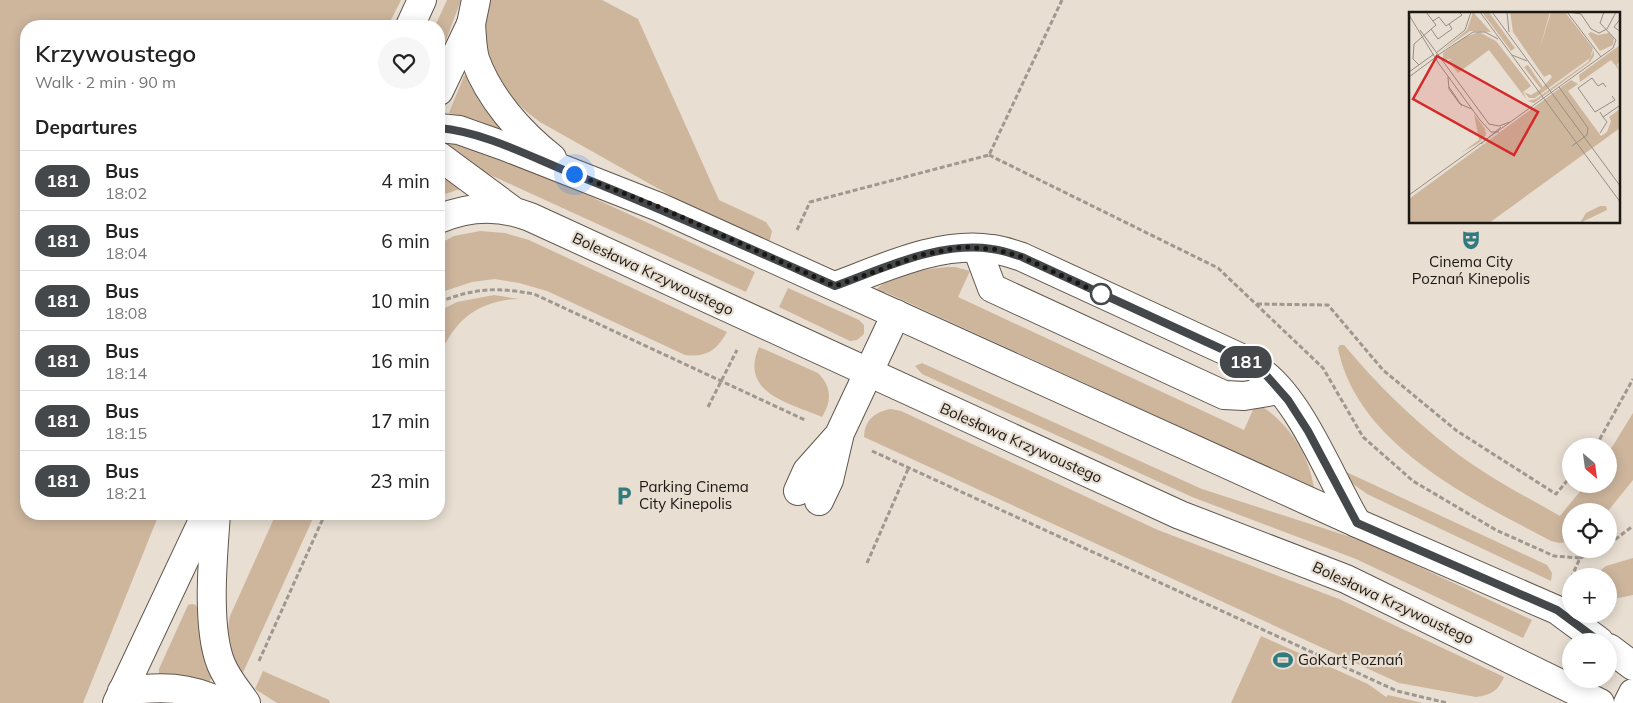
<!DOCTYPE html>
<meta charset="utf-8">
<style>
:root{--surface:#fff;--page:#f6f6f6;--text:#222;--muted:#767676;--line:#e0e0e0}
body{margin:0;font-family:Mulish,sans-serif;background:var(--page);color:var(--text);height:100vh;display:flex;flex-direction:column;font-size:19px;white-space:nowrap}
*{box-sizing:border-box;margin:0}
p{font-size:16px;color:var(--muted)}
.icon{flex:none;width:28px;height:28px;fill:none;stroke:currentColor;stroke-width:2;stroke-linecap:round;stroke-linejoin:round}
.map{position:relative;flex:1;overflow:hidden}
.details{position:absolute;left:20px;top:20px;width:425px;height:500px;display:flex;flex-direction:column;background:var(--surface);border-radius:20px;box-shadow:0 2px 12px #0003}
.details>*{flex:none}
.badge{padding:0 10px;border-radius:16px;font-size:18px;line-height:32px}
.needle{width:32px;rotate:151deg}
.fabs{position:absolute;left:1562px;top:438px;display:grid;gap:10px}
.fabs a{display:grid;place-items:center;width:55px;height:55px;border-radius:50%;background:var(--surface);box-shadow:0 2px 12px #0003;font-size:25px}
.you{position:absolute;width:25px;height:25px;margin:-12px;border:4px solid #fff;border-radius:50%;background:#1a73e8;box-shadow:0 0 0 8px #1a73e833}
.map>.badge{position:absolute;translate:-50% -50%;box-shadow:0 0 0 2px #fff}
h2{padding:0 15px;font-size:19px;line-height:45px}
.round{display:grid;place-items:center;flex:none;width:52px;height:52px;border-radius:26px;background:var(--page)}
.summary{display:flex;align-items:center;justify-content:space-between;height:85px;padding:0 15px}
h1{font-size:24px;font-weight:600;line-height:38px}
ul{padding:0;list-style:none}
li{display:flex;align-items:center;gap:15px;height:60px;padding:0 15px;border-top:1px solid var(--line)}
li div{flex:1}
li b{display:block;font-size:19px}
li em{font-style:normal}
li .badge{min-width:55px;font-weight:700;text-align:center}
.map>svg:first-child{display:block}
.green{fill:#ceb69d}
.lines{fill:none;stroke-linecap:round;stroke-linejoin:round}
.minor-casing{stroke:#61574e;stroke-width:30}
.path{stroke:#a0988f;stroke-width:3;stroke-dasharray:5 2.5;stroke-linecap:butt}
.minor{stroke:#fff;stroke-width:28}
.line-casing{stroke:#fff;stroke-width:11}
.line{stroke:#45484a;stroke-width:8}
.walk{stroke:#1b1713;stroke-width:5;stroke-dasharray:0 9}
.stop-dot{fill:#fff;stroke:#45484a;stroke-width:2.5}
.labels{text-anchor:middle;stroke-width:4.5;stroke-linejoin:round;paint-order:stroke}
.poi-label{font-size:15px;fill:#1b1713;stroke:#e8ded2;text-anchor:start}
.street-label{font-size:15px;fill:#1b1713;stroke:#e8ded2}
.inset-road{fill:none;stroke:#968e86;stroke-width:1}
.view{fill:#d62828;fill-opacity:0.15;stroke:#d62828;stroke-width:2.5}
.inset-edge{fill:none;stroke:#1b1713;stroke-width:2.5}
</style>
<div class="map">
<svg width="1633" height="703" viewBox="0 0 1633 703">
<rect width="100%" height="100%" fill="#e8ded2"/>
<g class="green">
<path d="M0 0H401L388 26H26V514H159L83 703H0Z"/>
<path d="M447 0H461L439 59V26H435Z"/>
<path d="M485 0H602L638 19 719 200 766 222 772 231 769 244 705 215 540 122C493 88 483 56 485 0Z"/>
<path d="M467 74 506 132 477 120 449 113 464 76Z"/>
<path d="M442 141 480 146 755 272 746 292 475 168Z"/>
<path d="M439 171 460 187V189L439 196Z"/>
<path d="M480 231 505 233 529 240 727 332C717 350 706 358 685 355L547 291 519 283 495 279 472 282 439 293V244L454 236Z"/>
<path d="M955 267 970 271 958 297 1244 430 1256 403C1286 419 1309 453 1314 488L885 292 881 296 876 290C888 275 936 266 955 267Z"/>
<path d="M788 288 859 320 864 325V334L857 340 850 341 779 307Z"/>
<path d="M494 295 519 299C486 300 461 314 446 343L439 340V311L457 302Z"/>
<path d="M1340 345H1344C1376 383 1411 418 1450 448 1484 475 1523 495 1560 516L1586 484H1609V452L1633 413V480L1608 511H1571V541L1560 543 1551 541C1472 499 1357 445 1338 348Z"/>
<path d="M759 347 818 373C832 387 832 401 822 417 789 403 739 393 759 347Z"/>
<path d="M922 363 1202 489 1369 543 1532 620 1523 638 1356 559 1192 497 922 374 915 366Z"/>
<path d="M891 409 901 411 1158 530 1339 599 1504 677C1498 691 1491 695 1476 697L1399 683 864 437C865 419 875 412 891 409Z"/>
<path d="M1342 470 1547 565 1552 573 1551 581 1367 494 1353 484Z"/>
<path d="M276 514H315L241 677C229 659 225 637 230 616Z"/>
<path d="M1633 558V595L1609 600V576H1594L1606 566Z"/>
<path d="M192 604 196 605 199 612 213 676 209 682 163 677 159 674V669L188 605Z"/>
<path d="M1261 636 1368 684 1386 697 1388 695 1423 703H1231Z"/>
<path d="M263 671 329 700 330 703H277L255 689Z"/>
</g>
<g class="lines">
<defs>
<g id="minor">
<path d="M471 24C472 36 472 48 475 59 489 98 520 133 552 158"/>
<path d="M410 26 422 0"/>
<path d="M439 91 471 24 476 0"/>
<path d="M439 128 459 130 504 146 659 207 1357 523 1557 610 1599 641"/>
<path d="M439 156 512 210"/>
<path d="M439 219C469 206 499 205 530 217L1180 515 1346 579 1600 703"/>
<path d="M977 248 992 288 1224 395 1244 396 1279 390"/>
<path d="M835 286C884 268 939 241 992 249 1002 250 1013 254 1022 257L1239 357C1247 363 1257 368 1264 374 1303 405 1331 479 1357 523"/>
<path d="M798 491 807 471 839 435 896 314"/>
<path d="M819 501 829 480 839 437"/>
<path d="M216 514C213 555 206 627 221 664 227 679 237 690 246 703"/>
<path d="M1609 648 1633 666"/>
<path d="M122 691C162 686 187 686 223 703"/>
<path d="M117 703 206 514"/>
<path d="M1628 703 1633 693"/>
</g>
</defs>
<use href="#minor" class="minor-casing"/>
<g class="path">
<path d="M989 155 1218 268 1323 368 1363 437 1413 481 1496 530 1554 556 1580 558 1572 576"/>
<path d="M797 230 810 202 989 155 1062 0"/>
<path d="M439 302C476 288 495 287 534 294L805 420"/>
<path d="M1257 304 1328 305 1383 370 1457 431 1556 494 1571 476"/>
<path d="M708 407 737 350"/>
<path d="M1596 446 1633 379"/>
<path d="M872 451 1397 691 1447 703"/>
<path d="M1609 544 1633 526"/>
<path d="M1580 558 1602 549"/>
<path d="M867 563 909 467"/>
<path d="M259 661 325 514"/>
</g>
<use href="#minor" class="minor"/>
</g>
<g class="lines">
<defs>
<path id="line" d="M439 128C484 132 529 156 571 173 660 208 747 247 835 286 884 268 939 241 992 249 1002 250 1013 254 1022 257L1239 357 1266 375 1288 400 1308 431 1357 523 1557 610 1599 641"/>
</defs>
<use href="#line" class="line-casing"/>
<use href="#line" class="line"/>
<path class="walk" d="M574 174 659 207 835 286 921 255 962 247 994 249 1022 257 1101 294"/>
</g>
<defs>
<symbol id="theatre-bare" viewBox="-9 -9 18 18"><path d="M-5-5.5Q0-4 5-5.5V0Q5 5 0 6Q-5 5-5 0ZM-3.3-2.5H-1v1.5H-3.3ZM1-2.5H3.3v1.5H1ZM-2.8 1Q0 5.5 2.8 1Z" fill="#317a7e" stroke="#e8ded2" stroke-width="2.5" paint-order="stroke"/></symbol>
<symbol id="parking-bare" viewBox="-9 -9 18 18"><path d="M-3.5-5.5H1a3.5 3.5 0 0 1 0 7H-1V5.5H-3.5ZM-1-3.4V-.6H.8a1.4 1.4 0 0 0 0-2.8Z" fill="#317a7e" stroke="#e8ded2" stroke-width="2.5" paint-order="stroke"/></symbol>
<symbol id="stadium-bare" viewBox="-9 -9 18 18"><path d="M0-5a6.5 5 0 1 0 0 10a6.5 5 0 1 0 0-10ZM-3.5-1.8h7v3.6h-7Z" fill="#317a7e" stroke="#e8ded2" stroke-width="2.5" paint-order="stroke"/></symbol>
</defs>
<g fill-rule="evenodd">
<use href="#theatre-bare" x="1457" y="226" width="28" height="28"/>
<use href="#parking-bare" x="610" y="482" width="28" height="28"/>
<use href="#stadium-bare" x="1269" y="646" width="28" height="28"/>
</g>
<circle class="stop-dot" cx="1101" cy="294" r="10"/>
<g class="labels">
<g class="poi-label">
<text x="1471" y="267" text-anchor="middle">Cinema City<tspan x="1471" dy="17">Poznań Kinepolis</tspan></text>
<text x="639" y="492">Parking Cinema<tspan x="639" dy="17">City Kinepolis</tspan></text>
<text x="1298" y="665">GoKart Poznań</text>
</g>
<g class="street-label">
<text transform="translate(653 274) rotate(25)" y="5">Bolesława Krzywoustego</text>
<text transform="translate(1021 443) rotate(24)" y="5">Bolesława Krzywoustego</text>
<text transform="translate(1393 603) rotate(25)" y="5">Bolesława Krzywoustego</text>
</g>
</g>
<g transform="translate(1409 12)">
<rect width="211" height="211" fill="#e8ded2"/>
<path d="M64 0 82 20 61 19 31 40 58 18ZM73 0H80L106 36 102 39ZM101 0H141L130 39 142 0H156L184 36 181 46 126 86H120L115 80 122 83 132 77 115 55 119 53 134 75 143 65 141 62 135 65 104 20ZM70 20 87 29 122 74 114 80 118 88 80 38 49 61 39 49 43 47 34 48V41L56 25ZM182 20 189 23 200 21 205 26 204 33 191 39 179 22ZM211 33V49L208 53 211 59 202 48 171 70 170 63ZM185 38V44L181 50 125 91 118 89 127 87 179 50ZM162 68 169 72 159 79 192 124 198 120 202 109 200 105 211 97V116L80 211H0V187ZM65 102 76 117 77 123 70 131 52 141 70 128ZM191 194H197L198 198 171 211 177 201Z" fill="#ceb69d"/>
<path class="inset-road" d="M71 0 212 191M83 0 212 175M98 0 100 20M158 0 192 45M160 0 172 2 182 17 190 21 198 17 207 0M195 0 191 11 207 28M0 3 30 52 71 108 82 120H90M212 6 205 15 212 20M24 9 30 5 37 14 53 3 50 0M22 17 29 27 43 17 40 12M11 18 80 112 90 114 101 110M27 41 56 18 62 0M29 43 64 20H76L89 27M103 43 118 49M10 53 4 47 5 32 27 13 17 0M0 60 25 42M0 65 27 45M39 65 40 77 51 92 63 97M40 75 53 94M150 75 179 116 178 123 163 134M197 75 194 71 189 74 183 66 169 76 186 100 206 88 203 84M191 100 194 105 210 94M191 121 198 110 194 105M72 132 92 115M0 183 204 36 207 28"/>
<path class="view" d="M28 44 129 100 105 143 4 87Z"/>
<rect width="211" height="211" class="inset-edge"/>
</g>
</svg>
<div class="fabs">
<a><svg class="needle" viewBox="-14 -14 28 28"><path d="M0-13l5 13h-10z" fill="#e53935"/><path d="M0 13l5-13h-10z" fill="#767676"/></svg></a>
<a><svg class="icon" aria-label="locate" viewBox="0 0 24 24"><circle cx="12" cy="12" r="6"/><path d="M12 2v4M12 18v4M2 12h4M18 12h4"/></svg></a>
<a>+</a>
<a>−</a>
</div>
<div class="you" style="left:574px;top:174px"></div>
<b class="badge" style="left:1246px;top:362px;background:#45484a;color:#fff">181</b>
<section class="details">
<div class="summary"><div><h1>Krzywoustego</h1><p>Walk · 2 min · 90 m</p></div><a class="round"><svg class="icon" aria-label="heart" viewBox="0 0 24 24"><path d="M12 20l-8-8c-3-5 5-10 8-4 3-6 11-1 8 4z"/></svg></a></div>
<h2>Departures</h2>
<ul>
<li><span class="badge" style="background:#45484a;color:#fff">181</span><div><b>Bus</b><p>18:02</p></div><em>4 min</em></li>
<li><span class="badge" style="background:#45484a;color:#fff">181</span><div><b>Bus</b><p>18:04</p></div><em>6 min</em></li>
<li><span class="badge" style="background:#45484a;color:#fff">181</span><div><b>Bus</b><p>18:08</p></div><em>10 min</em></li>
<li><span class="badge" style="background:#45484a;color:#fff">181</span><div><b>Bus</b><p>18:14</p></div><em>16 min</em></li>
<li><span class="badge" style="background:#45484a;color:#fff">181</span><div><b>Bus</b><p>18:15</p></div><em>17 min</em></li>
<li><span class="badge" style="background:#45484a;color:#fff">181</span><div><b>Bus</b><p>18:21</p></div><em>23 min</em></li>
</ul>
</section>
</div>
